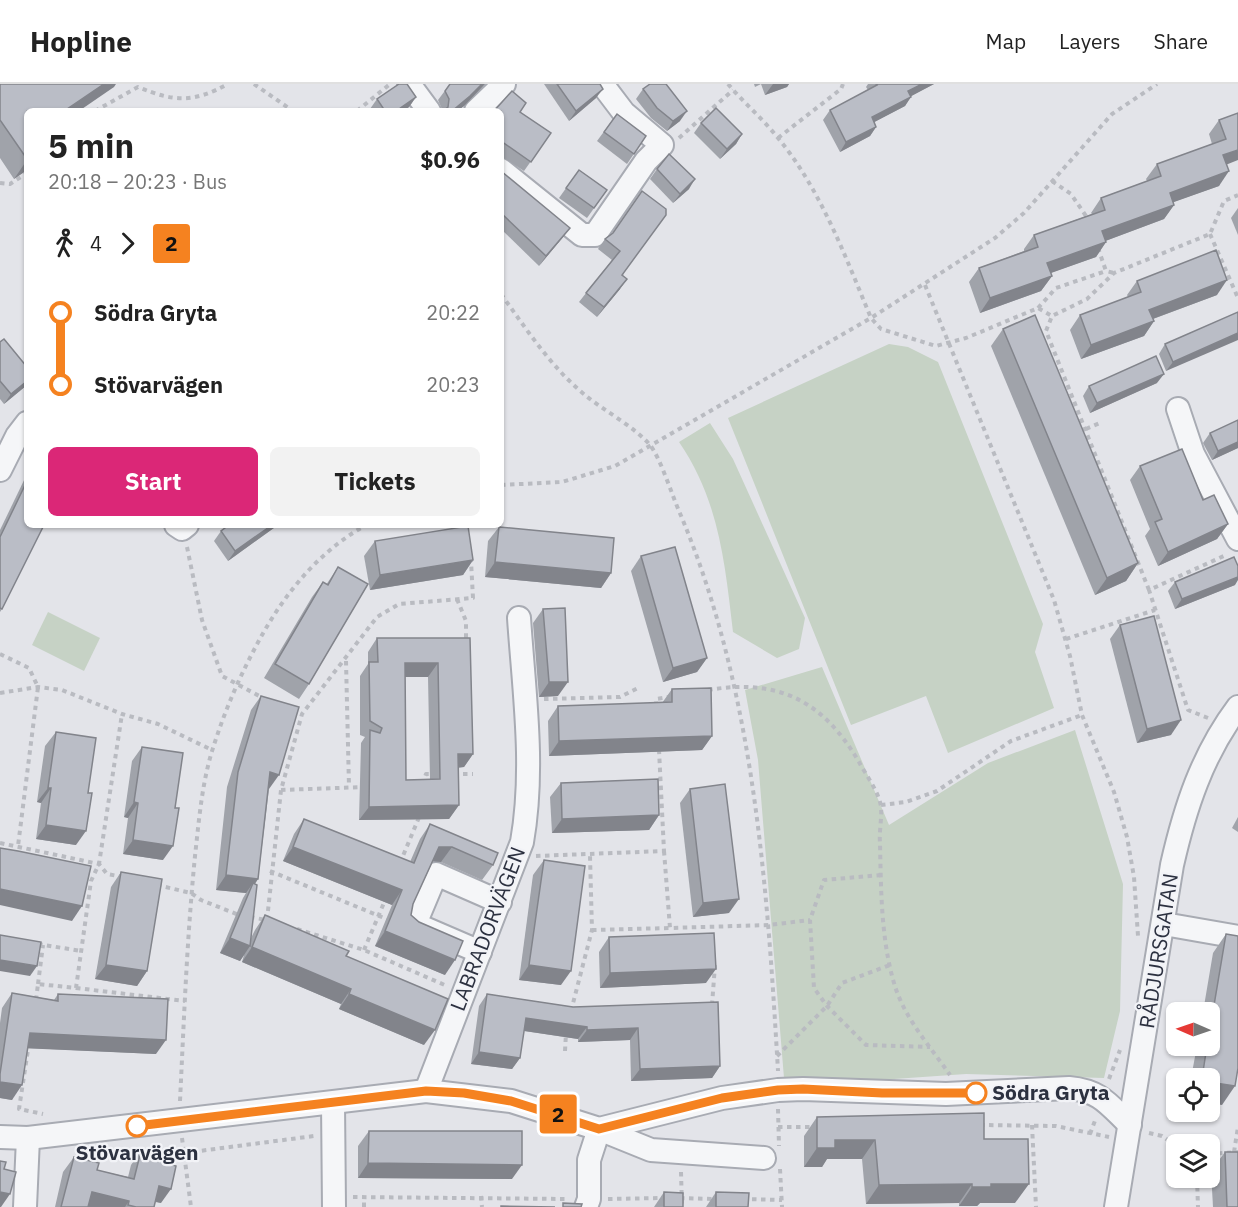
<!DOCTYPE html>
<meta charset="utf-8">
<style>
:root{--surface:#fff;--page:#f2f2f2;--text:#222;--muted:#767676;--line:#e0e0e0;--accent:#db2777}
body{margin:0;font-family:"IBM Plex Sans",sans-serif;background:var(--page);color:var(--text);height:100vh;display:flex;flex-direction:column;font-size:22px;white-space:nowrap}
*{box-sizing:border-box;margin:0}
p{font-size:20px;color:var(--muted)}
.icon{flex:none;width:33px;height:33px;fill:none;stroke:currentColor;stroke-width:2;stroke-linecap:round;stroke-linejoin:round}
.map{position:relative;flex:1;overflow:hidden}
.panel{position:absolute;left:24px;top:24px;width:480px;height:420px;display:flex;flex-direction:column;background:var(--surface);border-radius:9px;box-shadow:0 2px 4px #0004}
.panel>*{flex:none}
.badge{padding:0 12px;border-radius:4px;font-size:21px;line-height:39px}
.needle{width:39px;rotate:272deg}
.fabs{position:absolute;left:1166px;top:918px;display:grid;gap:12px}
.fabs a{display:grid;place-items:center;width:54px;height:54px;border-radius:9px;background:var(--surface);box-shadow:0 2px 4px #0004;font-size:30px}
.map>.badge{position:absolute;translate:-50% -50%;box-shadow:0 0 0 3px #fff}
.legs{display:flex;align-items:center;gap:9px;height:66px;padding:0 24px;font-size:20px}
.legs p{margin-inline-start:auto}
.headline{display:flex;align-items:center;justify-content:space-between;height:102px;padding:0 24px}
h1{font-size:33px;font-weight:800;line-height:45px}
.cta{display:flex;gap:12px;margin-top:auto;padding:12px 24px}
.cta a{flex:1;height:69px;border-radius:9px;background:var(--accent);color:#fff;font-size:24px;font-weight:800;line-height:69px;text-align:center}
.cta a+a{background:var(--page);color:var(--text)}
ul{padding:0 24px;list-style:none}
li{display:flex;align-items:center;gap:21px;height:72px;font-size:22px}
li i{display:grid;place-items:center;width:9px;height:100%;margin:0 8px;background:currentColor}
li i::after{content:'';width:15px;height:15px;margin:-8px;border:4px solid;border-radius:50%;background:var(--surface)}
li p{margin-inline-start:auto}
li:first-child i{background:linear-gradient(#0000 50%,currentColor 0)}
li:last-child i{background:linear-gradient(currentColor 50%,#0000 0)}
header{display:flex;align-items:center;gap:36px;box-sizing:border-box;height:84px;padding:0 30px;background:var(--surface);border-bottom:2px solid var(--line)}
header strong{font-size:28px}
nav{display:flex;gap:33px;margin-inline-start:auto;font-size:21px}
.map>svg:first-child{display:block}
.green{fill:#c6d2c5}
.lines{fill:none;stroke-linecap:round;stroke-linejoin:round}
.minor-casing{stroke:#a8abb3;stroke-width:26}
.path{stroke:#b9bbc1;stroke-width:4;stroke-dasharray:4.5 4.5;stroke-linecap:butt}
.minor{stroke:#f5f6f8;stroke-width:22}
.wall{fill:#a0a3aa;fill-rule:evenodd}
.shaded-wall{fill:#82848b}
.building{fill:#babdc6;stroke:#82848b;stroke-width:1.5;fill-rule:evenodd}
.line-1-casing{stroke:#fff;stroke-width:14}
.line-1{stroke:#f58220;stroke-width:9}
.stop-1-dot{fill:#fff;stroke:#f58220;stroke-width:3}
.labels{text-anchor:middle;stroke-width:4.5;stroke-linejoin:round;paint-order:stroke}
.street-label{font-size:21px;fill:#2c3140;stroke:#f2f3f7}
.stop-label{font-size:21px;font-weight:bold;fill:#2c3140;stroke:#f2f3f7;text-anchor:start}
</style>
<header>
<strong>Hopline</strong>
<nav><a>Map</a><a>Layers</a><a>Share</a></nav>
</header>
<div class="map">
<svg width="1238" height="1123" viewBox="0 0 1238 1123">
<rect width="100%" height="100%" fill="#e3e4e9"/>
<g class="green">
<path d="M889 260 908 263 938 278 1043 540 1035 568 1054 624 948 669 926 612 851 641 728 334Z"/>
<path d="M710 339 733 375 805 534 799 565 777 574 733 548C725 479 719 416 679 358Z"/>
<path d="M48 528 100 554 84 587 32 561Z"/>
<path d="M822 583 889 741 988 679 1075 646 1123 800 1120 927 1104 994 966 990 865 997 784 994 758 676 745 606Z"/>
</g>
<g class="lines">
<defs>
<g id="minor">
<path d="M409 0 429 27"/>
<path d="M476 27 504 0"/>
<path d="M501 86 582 151H595L646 77 662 61 624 29 602 0"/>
<path d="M1178 325 1193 370 1238 455"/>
<path d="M0 386 17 352 27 339"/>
<path d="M176 441 182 445 187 441"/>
<path d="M1164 840 1238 853"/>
<path d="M480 868 415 840 436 790 500 818"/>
<path d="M426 1007 522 758C535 684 524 608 519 534"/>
<path d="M333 1019 334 1123"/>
<path d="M0 1053 28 1054 426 1007 511 1017 599 1045 722 1014 778 1006 803 1005 946 1010 1069 1004C1101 1007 1108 1020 1130 1041"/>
<path d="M25 1123 28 1054"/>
<path d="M586 1123 589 1115V1076L599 1045 651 1066 764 1074"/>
<path d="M1116 1123 1172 781C1185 724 1202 671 1238 623"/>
</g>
</defs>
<use href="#minor" class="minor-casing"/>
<g class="path">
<path d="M254 0 293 27"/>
<path d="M728 0C744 19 763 35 778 54 821 106 845 172 871 234L881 245 936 262 966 254 1038 224 1052 232"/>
<path d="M95 27 138 3C174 18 193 19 228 0"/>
<path d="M357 27 390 0"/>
<path d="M679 54 733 6"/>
<path d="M778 54 841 5 843 0"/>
<path d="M1052 97 1071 110 1088 135"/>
<path d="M0 99 10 100 27 89"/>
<path d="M1210 150 1238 214"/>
<path d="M1098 164 1106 187 1114 189"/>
<path d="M925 201 1054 516 1070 572 1082 631 1114 708 1127 753 1134 793 1138 852"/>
<path d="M501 210C527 246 551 283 585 311 603 326 636 344 650 361 660 373 672 411 679 427 754 603 767 799 778 987"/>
<path d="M1038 224 1056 204 1106 187"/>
<path d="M1086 345 1102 338"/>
<path d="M501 401 562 398 615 382 871 234 995 154 1024 129 1112 30 1157 0"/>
<path d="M187 463 202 536 222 592 263 614"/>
<path d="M1149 506 1046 247 1052 232 1087 215 1114 189 1210 150 1224 117 1238 111"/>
<path d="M457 515 466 537V557"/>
<path d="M1066 555 1155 526"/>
<path d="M0 570 29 584 38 603 18 762"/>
<path d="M346 577 349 703"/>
<path d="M708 606C779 594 823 617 859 678 866 691 879 708 881 723 882 735 879 747 880 759 881 805 881 855 894 899 904 934 930 962 950 991"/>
<path d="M0 609 38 603 62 606 122 630 158 640 212 666"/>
<path d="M544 615 620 613 640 603"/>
<path d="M656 622V615L669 613"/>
<path d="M1208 634 1188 626 1149 506 1226 471"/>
<path d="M454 690H473"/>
<path d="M422 700 426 690H434"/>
<path d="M281 706 365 703"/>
<path d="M881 721 906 718 937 707 1011 657 1082 631"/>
<path d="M0 759 99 780 107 790 123 793"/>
<path d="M664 767 670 844 769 841 810 836"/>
<path d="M536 772 664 767 659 666"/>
<path d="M400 779 420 731"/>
<path d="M270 787 389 836"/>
<path d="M881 791 824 796 810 836 814 904 827 922 866 961 930 963"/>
<path d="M157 801 191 809 201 816 239 831"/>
<path d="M250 833 266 836"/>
<path d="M267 836 281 706 302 630 377 533 399 520 473 514 471 477"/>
<path d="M297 845 364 866 447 902"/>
<path d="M592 846 670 844"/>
<path d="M38 860 81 867"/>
<path d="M364 866 386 814"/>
<path d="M38 900 43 861"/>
<path d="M76 904 185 917"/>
<path d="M36 916 38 900 76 904 91 797 99 780 122 630"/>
<path d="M712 921 715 881"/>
<path d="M571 927 592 846 590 772"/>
<path d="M29 959 19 1025 43 1030"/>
<path d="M565 967 566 949"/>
<path d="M777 972 827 922 842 899 890 881"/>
<path d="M1109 995 1120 966"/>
<path d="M180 1017C184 935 187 853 195 772 199 736 202 698 213 664 224 629 238 596 255 564 281 514 316 469 366 441"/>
<path d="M778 1025 779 1062"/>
<path d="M980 1041 1056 1042 1109 1053"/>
<path d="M1032 1041 1036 1123"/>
<path d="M778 1043H814"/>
<path d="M1149 1049 1162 1052 1176 1062"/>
<path d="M1090 1050 1096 1034"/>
<path d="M182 1054 191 1123"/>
<path d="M1234 1068 1238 1043"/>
<path d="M184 1069 314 1052"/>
<path d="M1209 1070 1238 1068"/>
<path d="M780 1085 782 1123"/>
<path d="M681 1088 682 1123"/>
<path d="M1197 1094 1198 1123"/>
<path d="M481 1112 482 1123"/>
<path d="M353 1113 568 1115"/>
<path d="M680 1114 715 1115"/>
<path d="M608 1115 664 1114"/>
<path d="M743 1115 782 1116"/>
<path d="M364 1123V1113"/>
</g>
<use href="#minor" class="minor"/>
</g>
<g class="wall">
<path d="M0 0 114 3 27 27V86L14 95 0 74Z"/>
<path d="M450 0H485L464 22 457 27H442V25L438 16Z"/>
<path d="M544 0H600L596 14 569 37Z"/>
<path d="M754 0H789L787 3 765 11 761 0 755 3Z"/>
<path d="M868 0H934L911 12 905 22 874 38 876 43 870 52 840 68 823 36 830 26 868 6 866 3Z"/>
<path d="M643 5 680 37 667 47 651 34 636 15Z"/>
<path d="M416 13 409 23 403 27H372L370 25 377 15Z"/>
<path d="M526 19 520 28 551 49 524 87 501 72V27Z"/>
<path d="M1238 29 1226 81 1219 102 1173 118 1174 121 1164 135 1105 157 1106 158 1096 173 1050 189 1052 192 1041 207 980 229 969 198 979 184 1024 167V165L1034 151 1092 130 1091 129 1101 114 1147 97 1146 95 1157 80 1212 60 1209 50 1219 36Z"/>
<path d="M617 30 646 52 627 80 597 57Z"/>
<path d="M701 39 742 50 736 60 720 75 694 49Z"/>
<path d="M657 85 689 105 673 119 650 95Z"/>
<path d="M579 86 607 106 587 134 559 114Z"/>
<path d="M501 87 563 153 539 182 501 145Z"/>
<path d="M642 107 620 205 597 233 579 218 612 176 598 165 605 155 613 149Z"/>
<path d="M1238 124V151L1231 134Z"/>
<path d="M1137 197 1217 211 1153 235 1154 237 1144 252 1081 275 1070 246 1080 231 1128 213 1127 211Z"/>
<path d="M1238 228 1166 287 1159 270 1165 260Z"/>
<path d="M1003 245 1138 479 1126 497 1095 511 991 262Z"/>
<path d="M0 258 27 283V301L4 320 0 315Z"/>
<path d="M1157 299 1090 329 1083 312 1089 302Z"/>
<path d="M1210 349 1238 364 1212 376 1203 359Z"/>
<path d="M1140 382 1203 416 1228 440 1217 455 1158 482 1145 452 1150 445 1130 396Z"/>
<path d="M27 390V441L2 525 0 528V446Z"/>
<path d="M229 441H278L228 477 214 457 221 447Z"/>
<path d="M499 443 611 489 601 504 485 493 488 457Z"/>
<path d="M375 457 473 476 463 491 370 506 364 472Z"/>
<path d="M641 472 707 574 697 588 663 598 631 487Z"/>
<path d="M338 483 309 600 299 615 264 594 312 513 323 498 326 501Z"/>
<path d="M1175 498 1235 501 1175 525 1168 507Z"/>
<path d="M543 525 558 612 539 613 533 539Z"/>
<path d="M1120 541 1171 651 1137 659 1110 555Z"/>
<path d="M377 554H470L473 670 464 683 458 684 459 721 449 735 359 736 361 659 365 653 360 651V592L368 580V568ZM405 593H428L430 695 406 696Z"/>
<path d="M672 605 712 652 702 666 549 672 548 637 558 622 662 619Z"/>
<path d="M261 612 269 705 258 795 255 800 251 854 255 846 265 831 346 872 424 961 339 925 341 920 242 878 244 871 240 877 220 869 243 814 246 809 216 806 227 703 251 626Z"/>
<path d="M56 648 76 761 36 755 41 719 37 718 45 662Z"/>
<path d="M142 663 163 776 123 770 128 734 124 733 132 677Z"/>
<path d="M561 699 659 731 649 746 552 749 550 713Z"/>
<path d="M690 705 729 829 693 833 680 719Z"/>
<path d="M1238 733V748L1232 744Z"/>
<path d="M304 735 410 778 420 755 430 740 493 781 482 796 441 778 433 777 413 820 411 831 419 838 445 891 375 862 392 821 283 777 294 750Z"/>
<path d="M544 776 561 901 519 896 533 791Z"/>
<path d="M121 788 147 887 137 902 95 895 111 803Z"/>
<path d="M1226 850 1222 1021 1209 994H1191L1197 962H1209V928H1203L1213 869Z"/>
<path d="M609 853 706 899 600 904 599 868Z"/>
<path d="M12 909 54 916 58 910 156 970 28 964 12 1016 0 1014V939L2 924Z"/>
<path d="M487 910 573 923 718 918 720 982 712 994 631 997 630 956 578 958V955L524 947 520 974 512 985 471 980 479 922Z"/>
<path d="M817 1033 984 1055 1015 1119H980L977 1122H959V1119L866 1120 862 1075H827L822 1083H804V1052Z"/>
<path d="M369 1047 512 1095 358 1094V1062Z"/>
<path d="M141 1067 165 1079 161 1119 155 1118 154 1123H55L63 1088 74 1073 97 1086 128 1093 131 1081Z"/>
<path d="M1225 1068 1238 1123H1213L1211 1087Z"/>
<path d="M664 1108 683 1123H654Z"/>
<path d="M716 1108 748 1123H706Z"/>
</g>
<g class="shaded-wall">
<path d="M104 0H116L114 3 79 27H64Z"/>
<path d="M482 0H485L464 22 457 27H452Z"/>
<path d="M773 0H789L787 3 765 11Z"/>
<path d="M922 0H934L902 17 908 7Z"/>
<path d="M603 5 596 14 569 37 576 27Z"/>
<path d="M416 13 409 23 403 27H396Z"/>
<path d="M911 13 905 22 865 43 872 33Z"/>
<path d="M687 27 680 37 667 47 673 37Z"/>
<path d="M876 43 870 52 840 68 846 58Z"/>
<path d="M742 50 736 60 720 75 727 65Z"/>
<path d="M1238 66V76L1213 86 1223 71Z"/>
<path d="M27 76V86L14 95Z"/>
<path d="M1229 87 1219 102 1160 123 1170 109Z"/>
<path d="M695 95 689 105 673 119 680 110Z"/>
<path d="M1174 121 1164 135 1092 162 1102 147Z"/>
<path d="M570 144 563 153 539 182 546 172Z"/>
<path d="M1106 158 1096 173 1037 194 1047 179Z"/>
<path d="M1052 192 1041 207 980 229 990 214Z"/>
<path d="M627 195 620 205 597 233 604 223Z"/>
<path d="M1227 196 1217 211 1139 240 1149 226Z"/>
<path d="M1154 237 1144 252 1081 275 1091 261Z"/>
<path d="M1238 249V256L1166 287 1173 278Z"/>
<path d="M1164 290 1157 299 1090 329 1097 319Z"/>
<path d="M27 297V301L4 320 11 310Z"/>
<path d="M1238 358V364L1212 376 1218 367Z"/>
<path d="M1228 440 1217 455 1158 482 1168 468Z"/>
<path d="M272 441H278L228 477 235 467Z"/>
<path d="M473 476 463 491 370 506 380 491Z"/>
<path d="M495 478 611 489 601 504 485 493Z"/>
<path d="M1138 479 1126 497 1095 511 1107 494Z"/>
<path d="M1238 493V496L1235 501 1175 525 1182 515Z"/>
<path d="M707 574 697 588 663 598 673 584Z"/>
<path d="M405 579H438L428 593H395Z"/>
<path d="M549 598H568L558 612 539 613Z"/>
<path d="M1181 636 1171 651 1137 659 1147 645Z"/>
<path d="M712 652 702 666 549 672 559 657Z"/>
<path d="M458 670H473L464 683 449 684Z"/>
<path d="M270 688 279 691 269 705 260 703Z"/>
<path d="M48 704H51L41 719 37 718Z"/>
<path d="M134 718 138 719 128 734 124 733Z"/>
<path d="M459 721 449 735 359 736 369 723Z"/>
<path d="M659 731 649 746 552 749 562 735Z"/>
<path d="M46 741 86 747 76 761 36 755Z"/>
<path d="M133 756 173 762 163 776 123 770Z"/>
<path d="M293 763 402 806 392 821 283 777Z"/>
<path d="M439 763H452L441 778 429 777Z"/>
<path d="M226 791 258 795 251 805 253 799 246 809 216 806Z"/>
<path d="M0 805 82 822 72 837 0 821Z"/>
<path d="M739 815 729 829 693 833 703 819Z"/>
<path d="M385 847 455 876 445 891 375 862Z"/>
<path d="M230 854 250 862 240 877 220 869Z"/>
<path d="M252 863 351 905 341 920 242 878Z"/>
<path d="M0 876 37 882 30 892 0 887Z"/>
<path d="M106 881 147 887 137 902 95 895Z"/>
<path d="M529 881 571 887 561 901 519 896Z"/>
<path d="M716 885 706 899 600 904 610 889Z"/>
<path d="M349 910 435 946 424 961 339 925Z"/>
<path d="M526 934 587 943 578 955 518 946Z"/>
<path d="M638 944 630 956 578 958 587 946Z"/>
<path d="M30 949 166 956 156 970 20 964Z"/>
<path d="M479 968 520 974 512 985 471 980Z"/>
<path d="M720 982 712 994 631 997 640 985Z"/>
<path d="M0 998 22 1001 12 1016 0 1014Z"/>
<path d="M1209 998 1235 1002 1222 1021 1209 1019Z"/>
<path d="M835 1056H875L862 1075H827L822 1083H804L817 1064Z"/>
<path d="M368 1079 522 1081 512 1095 358 1094Z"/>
<path d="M972 1100 959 1119 866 1120 879 1101Z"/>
<path d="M991 1100H1029L1015 1119H980L977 1122H959L972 1103Z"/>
<path d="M159 1102 171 1105 161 1119 149 1116Z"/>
<path d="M0 1108 10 1110 1 1123H0Z"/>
<path d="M92 1108 129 1117 125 1123H81Z"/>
</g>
<g class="building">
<path d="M0 0H104L64 27H27V75L0 36Z"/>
<path d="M399 0H407L416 13 396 27H385L377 15Z"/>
<path d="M450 0H482L470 12 452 27H443L448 23 449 15 445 7Z"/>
<path d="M557 0H600L603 5 576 27Z"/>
<path d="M650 0H666L687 27 673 37 657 24 643 5Z"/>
<path d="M876 0H922L908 7 911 13 872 33 876 43 846 58 830 26 877 1Z"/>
<path d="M512 7 526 19 520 28 551 49 531 78 501 57V27H494Z"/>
<path d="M716 24 742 50 727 65 701 39Z"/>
<path d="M1238 29V66L1223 71 1229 87 1170 109 1174 121 1102 147 1106 158 1047 179 1052 192 990 214 979 184 1038 163 1034 151 1105 126 1101 114 1161 92 1157 80 1226 55 1219 36Z"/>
<path d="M617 30 646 52 634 70 604 48Z"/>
<path d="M669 70 695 95 680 110 657 85Z"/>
<path d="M579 86 607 106 594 124 566 104Z"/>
<path d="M501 87 570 144 546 172 501 129Z"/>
<path d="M642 107 666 125V131L622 191 627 195 604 223 586 209 620 167 605 155 613 149Z"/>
<path d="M1216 166 1227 196 1149 226 1154 237 1091 261 1080 231 1141 208 1137 197Z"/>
<path d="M1238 228V249L1173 278 1165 260Z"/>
<path d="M1035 231 1138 479 1107 494 1003 245Z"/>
<path d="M4 255 27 283V297L11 310 0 297V258Z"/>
<path d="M1156 272 1164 290 1097 319 1089 302Z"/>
<path d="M1238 336V358L1218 367 1210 349Z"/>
<path d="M1182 365 1203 416 1214 411 1228 440 1168 468 1155 438 1162 435 1140 382Z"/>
<path d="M27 397V441H44L2 525 0 524V453Z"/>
<path d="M229 441H272L235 467 221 447Z"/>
<path d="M468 442 473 476 380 491 375 457Z"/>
<path d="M499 443 614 454 611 489 495 478Z"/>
<path d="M675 463 707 574 673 584 641 472Z"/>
<path d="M1234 473 1238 482V493L1182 515 1175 498Z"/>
<path d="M338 483 368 500 309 600 275 580 323 498 328 501Z"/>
<path d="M565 524 568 598H549L543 525Z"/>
<path d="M1154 532 1181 636 1147 645 1120 541Z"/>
<path d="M377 554H470L473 670H458L459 721 369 723 370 646 380 649 382 644 370 637 369 578H378ZM405 579H438L440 695 406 696Z"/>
<path d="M711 604 712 652 559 657 558 622 672 618V605Z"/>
<path d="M261 612 299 623 279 691 270 688 258 795 226 791 238 688Z"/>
<path d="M56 648 96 654 88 709H92L86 747 46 741 51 704H48Z"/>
<path d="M142 663 183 669 175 724H179L173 762 133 756 138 719 134 718Z"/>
<path d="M658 695 659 731 562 735 561 699Z"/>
<path d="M725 700 739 815 703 819 690 705Z"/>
<path d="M304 735 414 779 430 740 498 769 493 781 452 763H439L413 820 411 831 419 838 463 857 455 876 385 847 402 806 293 763Z"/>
<path d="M0 764 18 767 91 782 82 822 0 805Z"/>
<path d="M544 776 585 782 571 887 529 881Z"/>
<path d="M121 788 162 795 147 887 106 881Z"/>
<path d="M253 799 257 801 250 862 230 854Z"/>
<path d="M265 831 349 867 346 872 448 915 435 946 349 910 351 905 252 863Z"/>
<path d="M714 849 716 885 610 889 609 853Z"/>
<path d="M1226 850 1238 852V984L1235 1002 1209 998V994H1202L1207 962H1209V951Z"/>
<path d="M0 851 41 858 37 882 0 876Z"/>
<path d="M12 909 58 917V910L168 915 166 956 30 949 22 1001 0 998V990Z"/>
<path d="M487 910 573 923 718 918 720 982 640 985 638 944 587 946V943L526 934 520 974 479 968Z"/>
<path d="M984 1029V1055H1028L1029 1100H991V1103H972V1100L879 1101 875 1056H835V1064H817V1033Z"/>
<path d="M369 1047H522V1081L368 1079Z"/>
<path d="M141 1067 166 1073 165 1079 176 1082 171 1105 159 1102 154 1123H136L128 1121 129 1117 92 1108 88 1123H61L74 1073 99 1079 97 1086 134 1095Z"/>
<path d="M1225 1068H1238V1123H1227Z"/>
<path d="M0 1077 6 1078 4 1085 16 1088 10 1110 0 1108Z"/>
<path d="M664 1108 683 1109V1123H664Z"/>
<path d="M716 1108 749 1109 748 1123H716Z"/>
<path d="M563 1119 582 1120 581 1123H563Z"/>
<path d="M501 1122 555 1123H501Z"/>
</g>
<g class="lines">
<defs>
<path id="line-1" d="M137 1042 426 1007 464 1009 511 1017 599 1045 722 1014 778 1006 803 1005 882 1009H976"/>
</defs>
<use href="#line-1" class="line-1-casing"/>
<use href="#line-1" class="line-1"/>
</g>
<g class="stop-1-dot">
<circle cx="976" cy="1009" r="10"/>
<circle cx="137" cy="1042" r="10"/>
</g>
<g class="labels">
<g class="street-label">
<text transform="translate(488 845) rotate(-69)" y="7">LABRADORVÄGEN</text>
<text transform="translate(1159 867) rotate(-81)" y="7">RÅDJURSGATAN</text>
</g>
<g class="stop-label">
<text x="992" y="1016">Södra Gryta</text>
<text x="137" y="1076" text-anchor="middle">Stövarvägen</text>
</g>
</g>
</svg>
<div class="fabs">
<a><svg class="needle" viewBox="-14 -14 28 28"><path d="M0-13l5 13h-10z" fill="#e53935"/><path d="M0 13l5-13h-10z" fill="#767676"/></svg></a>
<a><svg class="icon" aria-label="locate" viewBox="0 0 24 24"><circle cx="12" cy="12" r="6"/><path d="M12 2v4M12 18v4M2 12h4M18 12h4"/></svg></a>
<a><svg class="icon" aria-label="layers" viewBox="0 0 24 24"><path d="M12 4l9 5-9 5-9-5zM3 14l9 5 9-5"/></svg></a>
</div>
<b class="badge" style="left:558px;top:1030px;background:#f58220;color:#111">2</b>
<section class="panel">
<div class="headline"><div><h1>5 min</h1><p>20:18 – 20:23 · Bus</p></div><b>$0.96</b></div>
<div class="legs"><svg class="icon" aria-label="walk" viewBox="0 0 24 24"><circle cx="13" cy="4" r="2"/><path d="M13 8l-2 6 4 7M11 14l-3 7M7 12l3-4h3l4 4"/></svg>4<svg class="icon" aria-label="forward" viewBox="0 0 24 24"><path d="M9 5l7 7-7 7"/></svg><b class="badge" style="background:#f58220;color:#111">2</b></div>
<ul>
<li><i style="color:#f58220"></i><b>Södra Gryta</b><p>20:22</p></li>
<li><i style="color:#f58220"></i><b>Stövarvägen</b><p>20:23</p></li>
</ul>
<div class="cta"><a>Start</a><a>Tickets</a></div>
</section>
</div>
